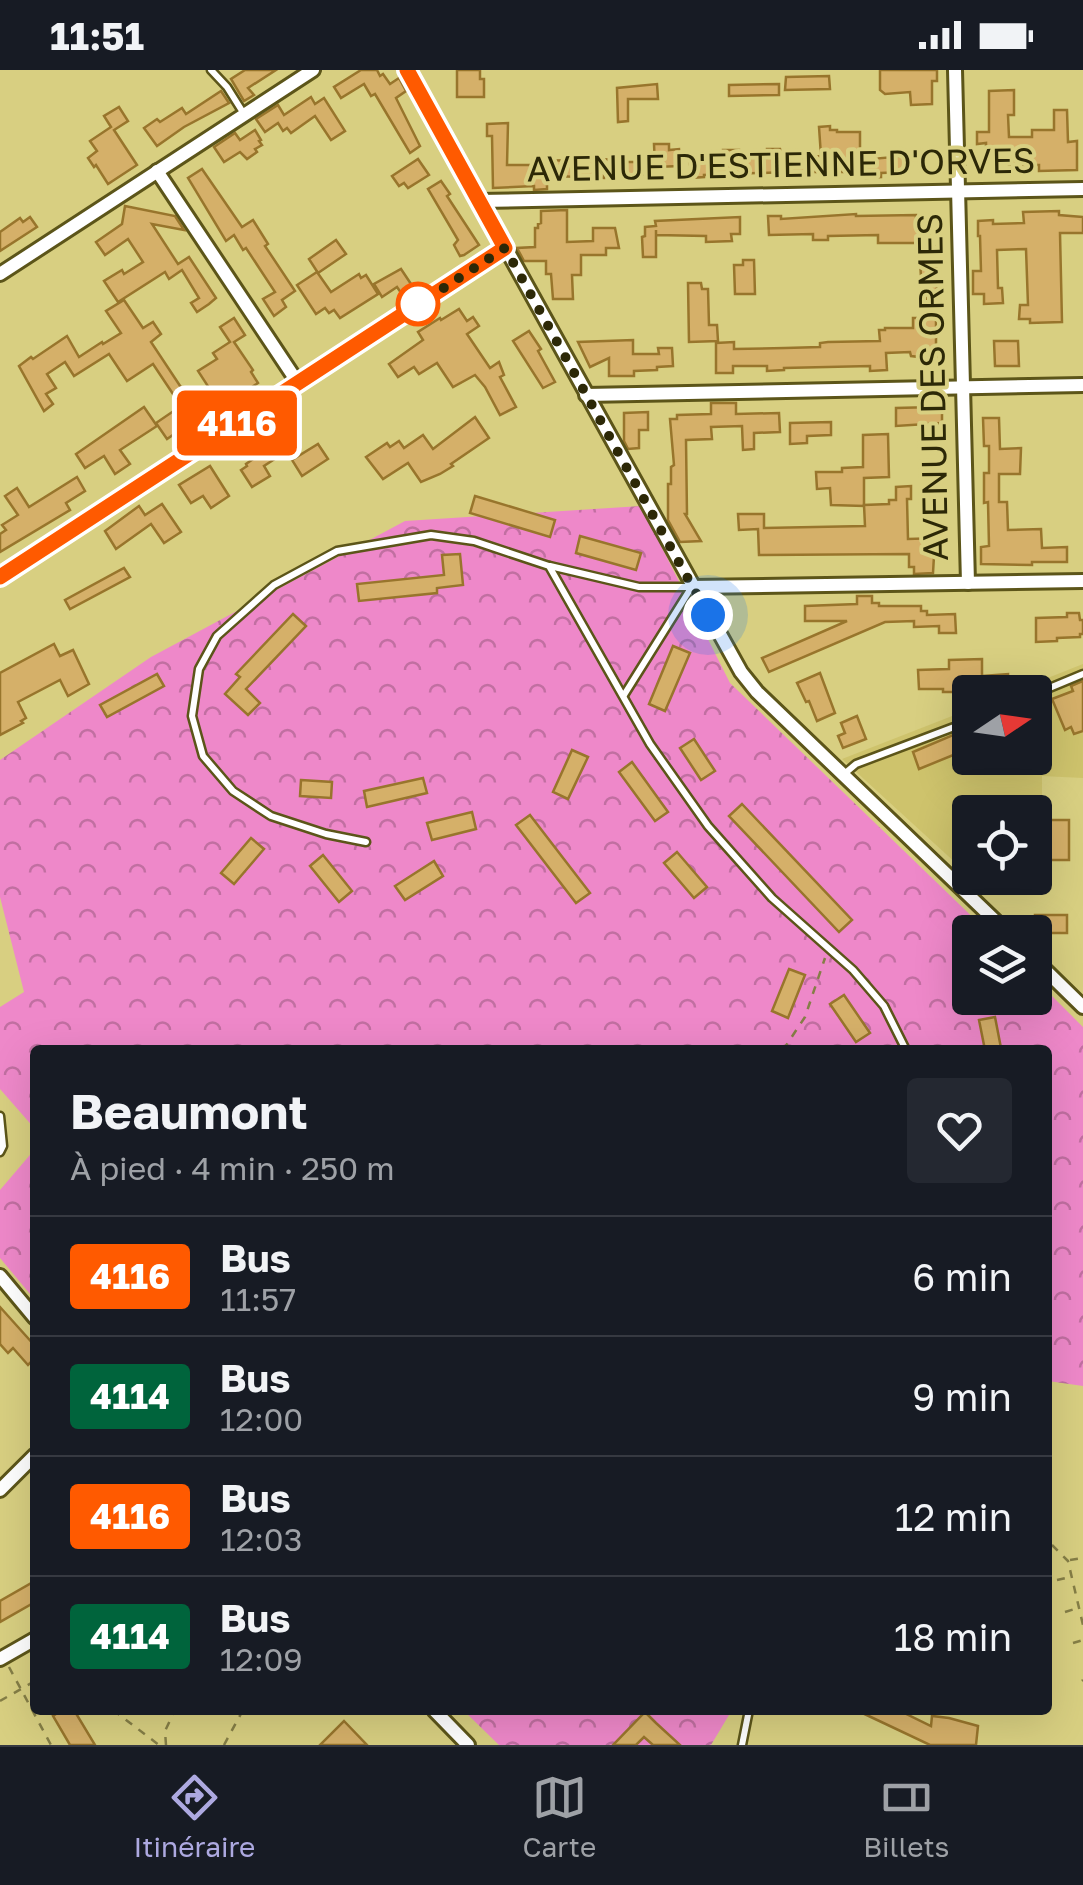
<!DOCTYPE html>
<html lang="fr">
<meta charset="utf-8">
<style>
:root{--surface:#171b24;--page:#242831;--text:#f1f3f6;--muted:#9ea1a6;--line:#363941;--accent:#ada9e0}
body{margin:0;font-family:"Golos Text",sans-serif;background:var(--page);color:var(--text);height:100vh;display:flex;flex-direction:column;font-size:38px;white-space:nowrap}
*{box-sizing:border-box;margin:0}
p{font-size:32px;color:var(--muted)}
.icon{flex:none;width:55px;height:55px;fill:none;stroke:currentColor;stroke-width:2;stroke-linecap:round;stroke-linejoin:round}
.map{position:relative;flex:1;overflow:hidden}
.details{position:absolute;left:30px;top:975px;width:1022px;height:670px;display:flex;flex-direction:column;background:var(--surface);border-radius:10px;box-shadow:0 10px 40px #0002}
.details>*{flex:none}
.badge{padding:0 20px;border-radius:8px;font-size:35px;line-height:65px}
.needle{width:65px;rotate:77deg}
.tools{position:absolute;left:952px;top:605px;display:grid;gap:20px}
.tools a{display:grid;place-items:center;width:100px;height:100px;border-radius:10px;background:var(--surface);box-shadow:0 10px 40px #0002;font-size:50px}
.you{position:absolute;width:50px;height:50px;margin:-25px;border:8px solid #fff;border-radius:50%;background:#1a73e8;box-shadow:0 0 0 15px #1a73e833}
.map>.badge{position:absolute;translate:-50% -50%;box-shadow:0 0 0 5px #fff}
.round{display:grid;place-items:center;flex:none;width:105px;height:105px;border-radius:10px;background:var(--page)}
.overview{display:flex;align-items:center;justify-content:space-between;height:170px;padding:0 40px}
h1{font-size:48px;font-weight:700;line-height:75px}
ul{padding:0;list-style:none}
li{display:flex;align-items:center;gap:30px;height:120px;padding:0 40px;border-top:2px solid var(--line)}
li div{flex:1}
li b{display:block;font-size:38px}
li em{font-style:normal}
li .badge{min-width:110px;font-weight:700;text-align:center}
.status{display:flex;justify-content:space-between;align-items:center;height:70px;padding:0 50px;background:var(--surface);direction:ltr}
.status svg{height:28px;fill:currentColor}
.dock{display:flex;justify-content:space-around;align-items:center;height:140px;border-top:2px solid var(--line);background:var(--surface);font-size:28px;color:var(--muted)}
.dock a{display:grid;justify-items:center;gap:5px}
.dock .current{color:var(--accent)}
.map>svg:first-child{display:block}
.built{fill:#cec36c}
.forest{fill:url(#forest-crowns)}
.building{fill:#d5b069;stroke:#98752c;stroke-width:2.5}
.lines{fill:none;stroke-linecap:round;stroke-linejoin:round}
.service-casing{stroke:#5c5519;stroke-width:11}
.minor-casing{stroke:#5c5519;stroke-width:18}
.path{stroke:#857e46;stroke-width:2.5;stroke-dasharray:8 8;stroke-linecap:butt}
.service{stroke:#fff;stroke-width:6}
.minor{stroke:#fff;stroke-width:12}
.line-casing{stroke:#fff;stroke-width:22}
.line{stroke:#ff5a00;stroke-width:15}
.walk{stroke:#2c2807;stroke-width:10;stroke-dasharray:0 18}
.stop-dot{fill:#fff;stroke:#ff5a00;stroke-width:5}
.labels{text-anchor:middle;stroke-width:8;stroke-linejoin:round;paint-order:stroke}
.street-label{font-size:35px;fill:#2c2807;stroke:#d8cf81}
</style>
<div class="status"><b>11:51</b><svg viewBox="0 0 49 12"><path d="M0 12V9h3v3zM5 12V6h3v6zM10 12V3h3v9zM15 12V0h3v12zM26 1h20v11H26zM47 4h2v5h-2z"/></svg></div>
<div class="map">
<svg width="1083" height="1675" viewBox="0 0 1083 1675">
<defs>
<pattern id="forest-crowns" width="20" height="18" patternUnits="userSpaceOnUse" patternTransform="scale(2.5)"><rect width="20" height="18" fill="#ee88c9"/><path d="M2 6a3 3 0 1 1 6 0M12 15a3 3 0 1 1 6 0" fill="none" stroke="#c16fa1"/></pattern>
</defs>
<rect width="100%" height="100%" fill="#d8cf81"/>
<path class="built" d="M1083 594V708L1042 706V758H1035V742H970V806L842 689 970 639V688H1035V622H1012Z"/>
<g class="forest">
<path d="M641 436 730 613 988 862H970V928H1035V909L1083 957V1316L1048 1311V980H35V1059L0 1019V937L24 922 0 827V690L151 587 405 451Z"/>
<path d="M35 1079V1230L0 1188V1120Z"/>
<path d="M463 1640H732L711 1675H499Z"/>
</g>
<g class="building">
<path d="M245 0H276L248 18 254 25 244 31 231 9Z"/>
<path d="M361 0H377L380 6 383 4 390 14 399 8 406 21 396 28 420 76 410 83 375 24 371 26 364 14 341 28 334 17Z"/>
<path d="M457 0H480V9H484V27H457Z"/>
<path d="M880 0H937V11H932V34L911 35 910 22 885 24 880 20Z"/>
<path d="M829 6 830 19 785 20 786 7Z"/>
<path d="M657 14 658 29H628V51L618 52 617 18Z"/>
<path d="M779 14V25L729 26V15Z"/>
<path d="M1014 20V45H1008L1009 67H1032V60H1054V40H1067L1068 72 1077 71V100L1039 101V95H1009V79L986 80V73L977 74V62H989V21Z"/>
<path d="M221 21 229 33 184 57 157 76 144 58 157 49 160 52 182 38 186 44Z"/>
<path d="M311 27 315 34 324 28 345 61 331 70 315 46 291 63 287 58 283 61 278 53 265 62 256 49 278 35 284 45Z"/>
<path d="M119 37 128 51 114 60 137 95 108 114 96 95 94 97 88 88 97 81 90 71 111 57 104 46Z"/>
<path d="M508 53 507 95H533V91L623 89 624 92H651V104L604 105V108L554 106V108L547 109V119L534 120V116L493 118 492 66H487V54Z"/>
<path d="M830 56V60H837V62H860V90L905 86V102L881 103V107L866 108V102H788L704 105V107L691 108 690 93 723 92V80H739V88H767V79H780L781 87 821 86 819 57Z"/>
<path d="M255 60 261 70 259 71 262 75 255 79 257 82 247 89 240 82 224 92 214 77 235 63 240 70Z"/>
<path d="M654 74H669V80L679 79 680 96 655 97Z"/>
<path d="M418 89 429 105 408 118 404 113 399 116 392 106Z"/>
<path d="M202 99 242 157 253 150 268 174 265 176 295 221 282 230 286 237 274 246 263 229 275 222 246 178 243 180 234 165 226 171 188 108Z"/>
<path d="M441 111 450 124 447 126 479 175 464 185 460 186 454 175 458 170 428 119Z"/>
<path d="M125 136 175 146 184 160 152 154 178 194 189 187 216 228 209 234 197 242 191 233 199 228 182 200 169 209 165 202 118 232 104 211 122 200 124 204 143 192 128 169 105 185 96 172 122 154Z"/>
<path d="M567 140V172L593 171V158H615L619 178H606V185H581V205H572L573 229H553L551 204H546V191H524L517 178 535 177V158H538V154L541 153V141Z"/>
<path d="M1059 141V145L1083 147V163H1060L1062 252 1030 253V249H1019L1020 235H1028L1026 179 997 180 998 218H1002L1003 233 984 234V224H973V201H981L980 166H978V151L993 150V154L1024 153 1023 142Z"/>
<path d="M856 144V146L916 145V148L927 147 931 177H936L937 228 927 229V224H922L919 173H878V165L828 166V170H813V164L769 165 768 146H781V149Z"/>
<path d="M30 147 37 157 0 181V162L20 148 23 152Z"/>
<path d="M740 147V164H731L732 171 706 172V166L656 165V160V187H643L642 167 645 166V157L656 156 655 151Z"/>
<path d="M336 170 346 184 318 203 309 189Z"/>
<path d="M743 190H754L755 224H735L734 195H743Z"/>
<path d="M401 199 417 223 406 230 397 217 382 227 374 214Z"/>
<path d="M317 202 331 222 359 204 361 208 366 205 378 224 340 248 334 240 329 243 325 238 316 244 297 215Z"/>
<path d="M688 213H701L702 219H708L709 255H717L718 271 689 272Z"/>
<path d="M124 230 143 258 153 252 161 264 151 272 198 343 178 356 180 360 167 369 156 353 181 336 153 294 127 311 109 284 74 306 65 292 47 304 56 318 46 324 53 334 44 341 19 296 31 287 33 289 67 266 79 287 102 272 103 274 121 263 106 241Z"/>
<path d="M459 239 467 251 473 247 479 256 467 264 490 298 499 292 504 305 500 307 516 337 500 345 485 317 475 305 453 317 437 293 419 304 414 297 398 307 389 294 423 270 418 262 440 248 441 250Z"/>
<path d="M234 248 245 265 234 272 253 300 251 302 258 313 239 326 241 330 204 351 196 339 215 327 198 301 217 289 213 283 230 272 220 257Z"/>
<path d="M913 248H936V289L911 286 910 282 886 283 887 300 870 301V296L784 298V300L767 301V296H733V303H716V273L734 272V279L785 278 820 277V273L828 272 880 271 879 260H885V258H913Z"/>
<path d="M529 261 541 279 538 281 555 312 543 318 513 271Z"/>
<path d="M633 270V284H659L658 278H672L673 296 657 297V300L634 301V306H609V288L590 297 578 272Z"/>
<path d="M994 271H1018L1019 296H995Z"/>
<path d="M711 333H736V344L779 343 780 362 754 363V379L743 380 742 356 711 357 712 369 686 370 687 444H685L701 471 680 472 668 450V414H671V397L674 395 670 349H677V345L711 344Z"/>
<path d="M144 337 157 356 120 380 130 394 115 404 104 386 85 398 76 384Z"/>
<path d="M934 337V339H942V353L896 356V338Z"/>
<path d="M648 342V360H639V378L628 379 624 371V343Z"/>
<path d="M475 347 489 368 451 394 453 396 440 404 421 412 408 393 383 409 366 387 387 373 390 377 399 371 404 378 423 365 433 379Z"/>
<path d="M282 348 291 362 273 373 281 385 264 396 270 406 252 417 241 400 247 396 246 394 259 385 253 375 260 371 257 368 268 361 265 356 276 349 277 351Z"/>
<path d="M983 348H999L1000 379 1021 378 1020 404H999V432H1007L1008 460 1041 459 1042 478 1067 477V492H1032V495L981 494V477L989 476 988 432 984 433V403H989V376H984Z"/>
<path d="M831 352V365L807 366V373L790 374V353Z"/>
<path d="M888 364 889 407 864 408V436L831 435 830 418 817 419 816 402H842V398L863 397V365Z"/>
<path d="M318 374 328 389 302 406 292 390Z"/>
<path d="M210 396 229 426 211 438 203 426 191 433 179 415Z"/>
<path d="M77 407 85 421 66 433 70 440 0 482V464L6 460 2 455 18 445 5 426 17 418 29 437Z"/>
<path d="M911 416V429H907L908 469 940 468 941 486H934L933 503 914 504V497H909V484L759 485 758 459 739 460 738 444H764V458L865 456 864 435 889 434V430H896V417Z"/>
<path d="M475 426 555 450 550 467 470 443Z"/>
<path d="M162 434 181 462 164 473 151 454 116 479 105 461 139 436 145 445Z"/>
<path d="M580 466 641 483 636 500 576 483Z"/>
<path d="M460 484 463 515 437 518V523L359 531 357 514 444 505 442 485Z"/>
<path d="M124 498 130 507 70 539 65 530Z"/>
<path d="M857 526H872V533H879V536H921V541H927V545L955 544 956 563H939V556L914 557V551L885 552 769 602 762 588 847 551H805V536L857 534Z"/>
<path d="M1067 543H1079L1080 550H1083V564H1080V567L1057 568V571L1036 572V548L1067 547Z"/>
<path d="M293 544 306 556 246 619 260 633 248 645 225 624 240 607 236 604Z"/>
<path d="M54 574 60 586 73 580 89 614 68 626 60 610 18 632 26 648 21 651 23 653 0 665V603Z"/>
<path d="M673 576 690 583 665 641 649 634Z"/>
<path d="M982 589V606L1008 604V622H943V619H919L918 600 949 599V590Z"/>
<path d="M820 603 835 643 817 651 809 631 806 632 797 613Z"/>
<path d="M157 604 164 616 107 647 100 635Z"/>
<path d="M1083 611V661L1074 664 1071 657 1065 660 1052 629 1073 621 1071 616Z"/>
<path d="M857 646 866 669 843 678 838 666 845 663 841 653Z"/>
<path d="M960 662 968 679 919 699 913 682Z"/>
<path d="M694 669 715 701 701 710 680 678Z"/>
<path d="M572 680 588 687 568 729 553 722Z"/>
<path d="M632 692 668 742 655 751 619 702Z"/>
<path d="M423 708 427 723 367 737 364 721Z"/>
<path d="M301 710 332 712 331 728 300 726Z"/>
<path d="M742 734 852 850 839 862 729 746Z"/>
<path d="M472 742 476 759 432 770 427 753Z"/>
<path d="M530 745 590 823 576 833 516 755Z"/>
<rect x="1048" y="750" width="21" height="40"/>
<path d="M251 768 264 779 234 814 221 803Z"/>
<path d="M677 782 707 817 694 828 664 793Z"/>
<path d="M323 785 352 821 339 832 310 796Z"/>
<path d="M434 791 443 806 405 830 395 816Z"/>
<path d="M1035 845H1067V863H1050V870H1035V862H1023L1008 848 1035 847Z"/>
<path d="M789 899 805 905 788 948 772 941Z"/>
<path d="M844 925 870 963 856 972 830 934Z"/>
<path d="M995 947 1001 978 985 980 979 950Z"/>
<path d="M0 1237 35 1276V1288L28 1295 13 1278 8 1283 0 1274Z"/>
<path d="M35 1511V1532L0 1552V1531Z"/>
<path d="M62 1640H74L95 1675H70L53 1646Z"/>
<path d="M856 1640H898L931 1656 932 1646 949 1648 978 1656 976 1675H930Z"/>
<path d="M645 1642 656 1653 680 1675H653L644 1667 636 1675H613Z"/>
<path d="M344 1651 367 1675H320Z"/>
</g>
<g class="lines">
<defs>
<g id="service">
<path d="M211 0 227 17 244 44"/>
<path d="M550 496 639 517H690"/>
<path d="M1035 624 1083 604"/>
<path d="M624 625 691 518"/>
<path d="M843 705 856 694 970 651"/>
<path d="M366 772 326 764 271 746 233 721 203 686 192 646 199 599 217 566 274 515 337 481 431 465 474 471 549 496 650 674 708 756 772 828 853 900 884 936 906 980"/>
<path d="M0 1046 3 1076 0 1082"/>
<path d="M742 1675 749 1640"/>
</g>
<g id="minor">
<path d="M407 0 741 602 757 622 1007 862"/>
<path d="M955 0 968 513"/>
<path d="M157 101 298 313"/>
<path d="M479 131 1083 119"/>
<path d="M0 204 313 0"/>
<path d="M586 325 1083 315"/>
<path d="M0 507 505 178"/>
<path d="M691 517 1083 511"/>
<path d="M1035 890 1083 937"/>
<path d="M0 1206 35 1248"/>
<path d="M0 1420 35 1385"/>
<path d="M0 1589 35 1569"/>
<path d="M434 1640 468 1675"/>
</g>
</defs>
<use href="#service" class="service-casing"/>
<use href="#minor" class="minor-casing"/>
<g class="path">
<path d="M783 980 805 947 825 888"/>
<path d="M1052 1475 1068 1491 1083 1555"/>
<path d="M1070 1490 1083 1488"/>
<path d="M1057 1510 1070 1507"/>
<path d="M1065 1542 1078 1538"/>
<path d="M1073 1573 1083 1570"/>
<path d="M9 1597 51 1675"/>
<path d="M1082 1611 1083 1610"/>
<path d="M0 1631 35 1611"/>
<path d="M113 1640 159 1675"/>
<path d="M166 1675 165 1661 175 1640"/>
<path d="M224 1675 243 1640"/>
</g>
<use href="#service" class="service"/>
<use href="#minor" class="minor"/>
</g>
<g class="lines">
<defs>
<path id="line" d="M0 507 505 178 407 0"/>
</defs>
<use href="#line" class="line-casing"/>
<use href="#line" class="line"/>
<path class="walk" d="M418 234 416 236 505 178 708 545"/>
</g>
<circle class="stop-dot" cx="418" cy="234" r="20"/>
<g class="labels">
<g class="street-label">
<text transform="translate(781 95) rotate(-1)" y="12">AVENUE D'ESTIENNE D'ORVES</text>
<text transform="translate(933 317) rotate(-91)" y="12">AVENUE DES ORMES</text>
</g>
</g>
</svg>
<div class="tools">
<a><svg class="needle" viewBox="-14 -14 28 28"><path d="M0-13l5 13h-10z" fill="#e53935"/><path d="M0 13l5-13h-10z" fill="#9ea1a6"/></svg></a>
<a><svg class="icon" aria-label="locate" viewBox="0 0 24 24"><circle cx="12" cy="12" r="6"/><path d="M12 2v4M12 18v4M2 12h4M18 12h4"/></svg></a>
<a><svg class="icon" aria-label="layers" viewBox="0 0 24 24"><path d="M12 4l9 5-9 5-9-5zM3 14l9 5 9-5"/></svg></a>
</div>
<div class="you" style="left:708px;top:545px"></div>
<b class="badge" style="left:237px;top:353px;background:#ff5a00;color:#fff">4116</b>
<section class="details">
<div class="overview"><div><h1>Beaumont</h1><p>À pied · 4 min · 250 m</p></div><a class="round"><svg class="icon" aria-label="heart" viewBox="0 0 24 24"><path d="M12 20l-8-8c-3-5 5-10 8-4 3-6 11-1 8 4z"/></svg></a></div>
<ul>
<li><span class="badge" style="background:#ff5a00;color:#fff">4116</span><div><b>Bus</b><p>11:57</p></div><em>6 min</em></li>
<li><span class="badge" style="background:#00643c;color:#fff">4114</span><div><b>Bus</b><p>12:00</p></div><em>9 min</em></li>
<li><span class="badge" style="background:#ff5a00;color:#fff">4116</span><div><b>Bus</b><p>12:03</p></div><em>12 min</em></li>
<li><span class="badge" style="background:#00643c;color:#fff">4114</span><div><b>Bus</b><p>12:09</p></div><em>18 min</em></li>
</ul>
</section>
</div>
<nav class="dock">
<a class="current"><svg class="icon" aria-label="directions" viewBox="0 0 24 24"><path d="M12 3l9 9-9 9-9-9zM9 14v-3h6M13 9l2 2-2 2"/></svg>Itinéraire</a>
<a><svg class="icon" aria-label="map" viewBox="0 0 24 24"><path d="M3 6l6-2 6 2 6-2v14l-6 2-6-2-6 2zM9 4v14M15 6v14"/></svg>Carte</a>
<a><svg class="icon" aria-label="tickets" viewBox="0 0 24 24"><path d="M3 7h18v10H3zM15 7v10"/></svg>Billets</a>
</nav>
